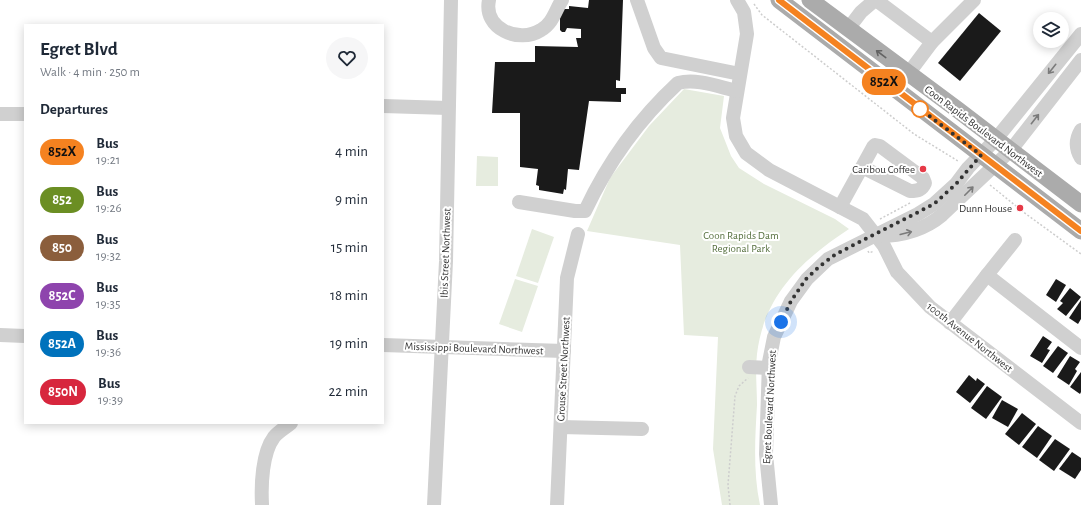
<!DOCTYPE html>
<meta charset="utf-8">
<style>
:root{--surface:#fff;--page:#f6f6f7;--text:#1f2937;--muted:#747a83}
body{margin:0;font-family:"Alegreya Sans",sans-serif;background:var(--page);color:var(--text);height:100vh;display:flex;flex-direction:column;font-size:15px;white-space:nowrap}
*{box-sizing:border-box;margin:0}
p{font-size:13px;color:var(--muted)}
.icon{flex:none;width:22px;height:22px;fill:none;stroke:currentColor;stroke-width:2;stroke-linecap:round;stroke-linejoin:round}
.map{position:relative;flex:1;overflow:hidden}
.panel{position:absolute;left:24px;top:24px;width:360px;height:400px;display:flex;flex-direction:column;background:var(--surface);border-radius:0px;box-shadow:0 2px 10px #0003}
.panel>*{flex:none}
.badge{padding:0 8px;border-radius:13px;font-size:14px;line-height:26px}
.tools{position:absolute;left:1033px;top:12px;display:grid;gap:8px}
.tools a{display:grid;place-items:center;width:36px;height:36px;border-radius:50%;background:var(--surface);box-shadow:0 2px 10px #0003;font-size:20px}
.you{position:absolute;width:20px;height:20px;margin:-10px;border:3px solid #fff;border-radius:50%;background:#1a73e8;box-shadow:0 0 0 6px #1a73e833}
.map>.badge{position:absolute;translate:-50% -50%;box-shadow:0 0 0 2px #fff}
h2{padding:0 16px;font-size:15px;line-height:36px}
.round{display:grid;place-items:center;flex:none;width:42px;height:42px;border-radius:21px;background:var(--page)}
.summary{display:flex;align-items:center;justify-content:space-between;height:68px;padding:0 16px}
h1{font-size:19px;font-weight:600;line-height:30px}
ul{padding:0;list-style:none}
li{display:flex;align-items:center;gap:12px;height:48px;padding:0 16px}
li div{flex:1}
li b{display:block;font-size:15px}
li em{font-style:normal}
li .badge{min-width:44px;font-weight:700;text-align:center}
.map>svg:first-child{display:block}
.green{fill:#e6ecdf}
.building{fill:#1a1a1a}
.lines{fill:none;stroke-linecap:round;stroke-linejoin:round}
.path{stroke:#cdcdcd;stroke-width:1.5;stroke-dasharray:2 2;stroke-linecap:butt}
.minor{stroke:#d0d0d0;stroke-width:14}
.major{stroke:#ababab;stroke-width:17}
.oneway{stroke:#636363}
.oneway2{stroke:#7a7a7a}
.line-casing{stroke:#fff;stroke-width:9}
.line{stroke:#f58220;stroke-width:6}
.walk{stroke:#333;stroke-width:4;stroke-dasharray:0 7.2}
.stop-dot{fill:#fff;stroke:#f58220;stroke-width:2}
.poi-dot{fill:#e63946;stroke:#fff;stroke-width:1.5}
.labels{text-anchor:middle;stroke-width:4;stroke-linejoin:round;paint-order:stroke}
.street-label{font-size:11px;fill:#333;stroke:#fff}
.poi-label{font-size:11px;fill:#333;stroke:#fff;text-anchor:end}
.park-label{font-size:11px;fill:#56703f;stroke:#fff}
</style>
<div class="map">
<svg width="1081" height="505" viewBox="0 0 1081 505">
<rect width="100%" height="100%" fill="#fff"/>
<g class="green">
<path d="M684 89 724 96 720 128 731 156 739 168 764 184 835 219 849 229C802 260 764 295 757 354 755 370 757 388 757 405 755 439 753 472 760 505H722L713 449 718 337 684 335 680 245 587 231 610 178 649 126Z"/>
<path d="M477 156 498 157V186H476Z"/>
<path d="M532 229 554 237 538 283 516 276Z"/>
<path d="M515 279 538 286 522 332 499 324Z"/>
</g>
<g class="building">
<path d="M589 0H623L620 81 616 80V88H626V94H621V102L589 101 579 170 568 169 566 190 564 189 563 194 539 190V186L536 185 538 169 520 167V113H492L495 62H535V46L578 47 576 38H581V29L567 28 565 32H562L560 30V9H569V6L588 8Z"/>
<path d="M979 13 1001 31 960 81 938 63Z"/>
<path d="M1056 279 1066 285 1056 302 1046 295Z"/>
<path d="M1070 288 1081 297 1066 316 1057 309 1063 303 1060 301Z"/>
<path d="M1081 300V319L1078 324 1069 318Z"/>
<path d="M1043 336 1052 342 1047 349 1050 350 1042 363 1030 356Z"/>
<path d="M1058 346 1068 353 1053 373 1043 366Z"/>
<path d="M1070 356 1080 362 1075 369 1077 371 1069 385 1057 377Z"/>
<path d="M1081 372V392L1080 394 1070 387Z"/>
<path d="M969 375 976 381 977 378 985 384 970 403 956 392Z"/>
<path d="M987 386 1002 397 986 419 971 408Z"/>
<path d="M1002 400 1018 409 1008 427 992 418Z"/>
<path d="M1022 413 1036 424 1019 445 1005 434Z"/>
<path d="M1038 426 1052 436 1037 458 1022 447Z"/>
<path d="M1055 439 1070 449 1054 471 1039 460Z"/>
<path d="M1072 452 1081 458V470L1075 479 1059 469Z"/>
</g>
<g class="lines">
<g class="path">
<path d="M754 4 762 15 914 134 958 161"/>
<path d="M990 185 1026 214 1081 254"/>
<path d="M880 219 910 203"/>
<path d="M868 251 869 253 874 251"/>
<path d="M730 505 728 485 735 396 739 386 748 378"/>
</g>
<g class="minor">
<path d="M489 0C483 29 519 44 541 30 553 23 555 11 562 0"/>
<path d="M637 0 654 48 661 58 740 74"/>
<path d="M737 0 744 12 747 34 733 118 736 136 746 153 769 170 863 219 884 246 897 272 930 307 1081 423"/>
<path d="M876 0 932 42"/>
<path d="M848 29 861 12 875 0"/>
<path d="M908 74 932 42 974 0"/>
<path d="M383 106 448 108"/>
<path d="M0 114H25"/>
<path d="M1081 130C1075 140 1075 148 1081 158"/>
<path d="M519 202 575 211H585C608 162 638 120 678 83 697 78 719 87 737 91"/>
<path d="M840 207 873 147 875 145 880 146 923 178 925 183C922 190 918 191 910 191L862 167"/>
<path d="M878 236C901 236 924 230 942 215L1011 150 1081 60"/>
<path d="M1015 240 987 275 1081 348"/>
<path d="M950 323 987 275"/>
<path d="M0 335 25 336"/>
<path d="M383 345 564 351"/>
<path d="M749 367 769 368"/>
<path d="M561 427 642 429"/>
<path d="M262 504C261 485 262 453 274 437 279 431 285 428 291 423"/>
<path d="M434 505 446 261 451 0"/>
<path d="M557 505 567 278 578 234"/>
<path d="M771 505 766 454 769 362 774 337 791 301 807 279 828 259 918 214 934 204 956 184 968 168 996 139 1081 34"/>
</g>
<g class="major">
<path d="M779 0 1081 231"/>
<path d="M810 0 958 110 1081 204"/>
</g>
</g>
<defs><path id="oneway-shaft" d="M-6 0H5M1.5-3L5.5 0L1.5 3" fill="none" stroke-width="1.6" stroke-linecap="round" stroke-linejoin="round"/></defs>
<use class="oneway" href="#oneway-shaft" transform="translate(881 54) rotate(-143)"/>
<g class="oneway2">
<use href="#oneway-shaft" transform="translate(1052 69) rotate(129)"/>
<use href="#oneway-shaft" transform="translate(1035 119) rotate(-52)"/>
<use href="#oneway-shaft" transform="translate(969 191) rotate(-45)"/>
<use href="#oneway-shaft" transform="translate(906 233) rotate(-14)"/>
</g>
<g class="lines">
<defs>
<path id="line" d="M779 0 1081 231"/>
</defs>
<use href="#line" class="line-casing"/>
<use href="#line" class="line"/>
<path class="walk" d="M781 322 791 301 806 279 820 266 836 254 934 204 956 184 981 155 916 106 920 109"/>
</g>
<circle class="stop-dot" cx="920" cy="109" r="8"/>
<g class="poi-dot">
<circle cx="923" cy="169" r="4"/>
<circle cx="1020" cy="208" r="4"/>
</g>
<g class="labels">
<g class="street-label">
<text transform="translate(984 131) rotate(37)" y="4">Coon Rapids Boulevard Northwest</text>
<text transform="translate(445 253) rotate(-88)" y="4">Ibis Street Northwest</text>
<text transform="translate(970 337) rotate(38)" y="4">100th Avenue Northwest</text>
<text transform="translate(474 348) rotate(2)" y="4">Mississippi Boulevard Northwest</text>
<text transform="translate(563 369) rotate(-87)" y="4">Grouse Street Northwest</text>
<text transform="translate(769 407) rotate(-87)" y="4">Egret Boulevard Northwest</text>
</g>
<g class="poi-label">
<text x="915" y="173">Caribou Coffee</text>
<text x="1012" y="212">Dunn House</text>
</g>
<g class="park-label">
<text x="741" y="239">Coon Rapids Dam<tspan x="741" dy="13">Regional Park</tspan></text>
</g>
</g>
</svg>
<div class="tools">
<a><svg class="icon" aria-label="layers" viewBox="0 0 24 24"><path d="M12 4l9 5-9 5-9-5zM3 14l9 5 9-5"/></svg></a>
</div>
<div class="you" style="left:781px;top:322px"></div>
<b class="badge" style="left:884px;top:82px;background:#f58220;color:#111">852X</b>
<section class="panel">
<div class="summary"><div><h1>Egret Blvd</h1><p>Walk · 4 min · 250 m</p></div><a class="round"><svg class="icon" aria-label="heart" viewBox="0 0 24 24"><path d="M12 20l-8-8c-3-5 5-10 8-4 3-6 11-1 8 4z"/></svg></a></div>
<h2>Departures</h2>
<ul>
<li><span class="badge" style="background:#f58220;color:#111">852X</span><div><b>Bus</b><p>19:21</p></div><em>4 min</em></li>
<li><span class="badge" style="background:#6b8e23;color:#fff">852</span><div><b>Bus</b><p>19:26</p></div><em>9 min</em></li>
<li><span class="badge" style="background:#8b5e3c;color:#fff">850</span><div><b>Bus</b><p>19:32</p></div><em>15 min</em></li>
<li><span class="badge" style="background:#8e44ad;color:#fff">852C</span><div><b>Bus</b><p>19:35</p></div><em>18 min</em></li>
<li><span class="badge" style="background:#0072bc;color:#fff">852A</span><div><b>Bus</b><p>19:36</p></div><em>19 min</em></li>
<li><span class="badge" style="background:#d7263d;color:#fff">850N</span><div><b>Bus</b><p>19:39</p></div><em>22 min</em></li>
</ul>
</section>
</div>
